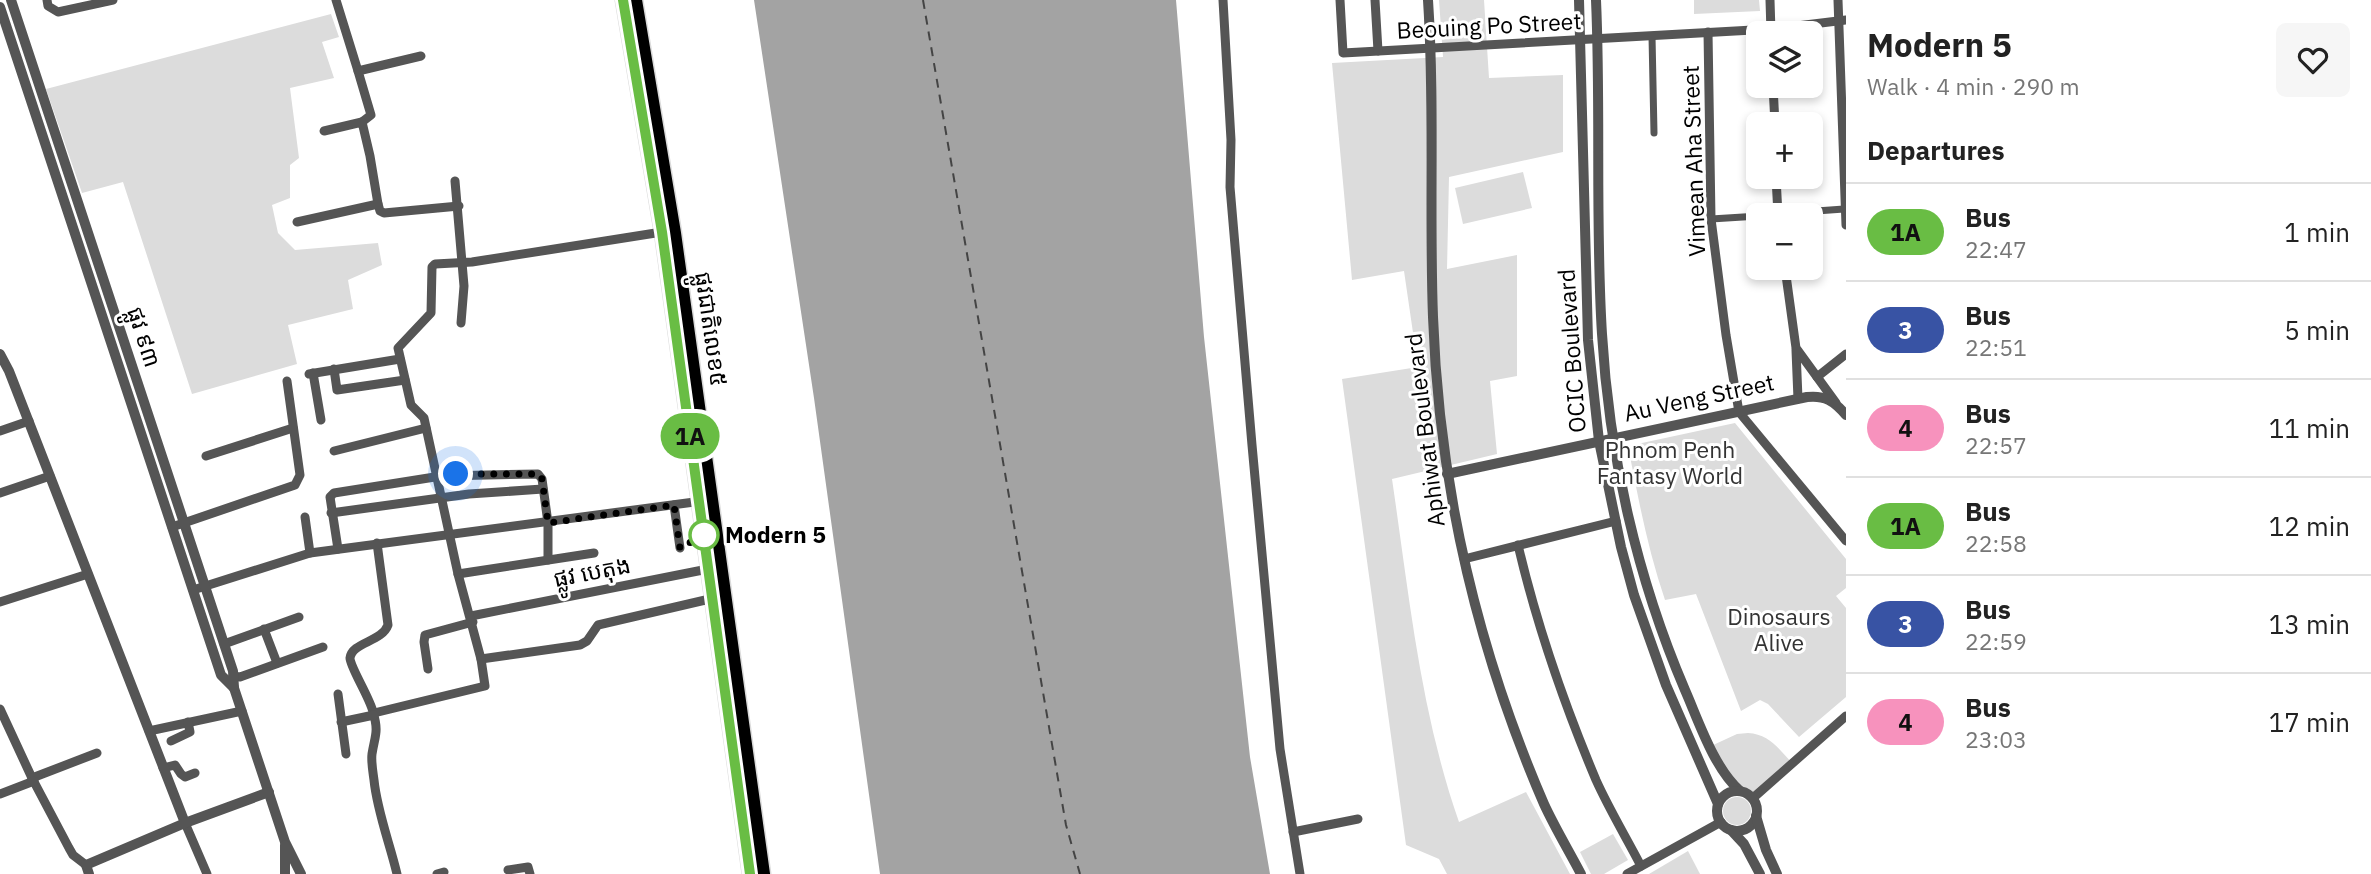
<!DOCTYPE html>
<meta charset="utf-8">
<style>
:root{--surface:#fff;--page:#f6f6f6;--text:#222;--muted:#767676;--line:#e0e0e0}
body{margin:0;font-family:"IBM Plex Sans","Noto Sans Khmer",sans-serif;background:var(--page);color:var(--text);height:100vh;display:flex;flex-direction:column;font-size:26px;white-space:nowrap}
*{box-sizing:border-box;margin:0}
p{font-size:23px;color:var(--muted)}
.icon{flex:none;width:38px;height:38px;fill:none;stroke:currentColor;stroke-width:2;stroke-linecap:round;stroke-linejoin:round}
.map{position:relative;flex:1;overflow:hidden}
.panel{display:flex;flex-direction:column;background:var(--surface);width:525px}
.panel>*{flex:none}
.badge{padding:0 14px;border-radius:23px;font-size:24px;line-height:46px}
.controls{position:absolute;left:1746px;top:21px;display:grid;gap:14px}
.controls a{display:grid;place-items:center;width:77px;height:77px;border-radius:10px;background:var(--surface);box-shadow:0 4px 10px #0003;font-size:35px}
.you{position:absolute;width:35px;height:35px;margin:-18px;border:5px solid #fff;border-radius:50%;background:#1a73e8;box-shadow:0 0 0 10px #1a73e833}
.map>.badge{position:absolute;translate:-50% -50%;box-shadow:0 0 0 4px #fff}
h2{padding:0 21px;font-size:26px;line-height:63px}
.round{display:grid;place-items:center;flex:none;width:74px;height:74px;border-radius:10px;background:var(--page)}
.head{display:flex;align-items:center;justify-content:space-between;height:119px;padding:0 21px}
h1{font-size:33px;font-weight:700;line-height:52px}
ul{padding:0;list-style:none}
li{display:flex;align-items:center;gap:21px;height:98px;padding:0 21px;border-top:2px solid var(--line)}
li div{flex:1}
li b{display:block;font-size:26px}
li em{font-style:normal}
li .badge{min-width:77px;font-weight:700;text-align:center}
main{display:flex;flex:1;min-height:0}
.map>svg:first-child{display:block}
.green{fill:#dcdcdc}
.water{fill:#a3a3a3}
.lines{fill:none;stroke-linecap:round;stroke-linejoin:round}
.ferry{stroke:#444;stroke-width:2;stroke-dasharray:9 7;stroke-linecap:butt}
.trunk-casing{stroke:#dbdbdb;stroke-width:17}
.pedestrian{stroke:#555;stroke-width:7}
.minor{stroke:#555;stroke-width:9}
.tertiary{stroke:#555;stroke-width:10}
.trunk{stroke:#000;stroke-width:14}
.line-casing{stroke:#fff;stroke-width:16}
.line{stroke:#69bd44;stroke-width:10}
.walk{stroke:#000;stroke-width:7;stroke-dasharray:0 12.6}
.stop-dot{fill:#fff;stroke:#69bd44;stroke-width:3.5}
.labels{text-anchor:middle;stroke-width:6;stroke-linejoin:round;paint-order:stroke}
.street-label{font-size:23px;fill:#000;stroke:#fff}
.park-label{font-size:23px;fill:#333;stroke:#fff}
.stop-label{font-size:23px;font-weight:bold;fill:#000;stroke:#fff;text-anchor:start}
</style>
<main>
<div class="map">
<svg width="1846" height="874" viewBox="0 0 1846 874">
<rect width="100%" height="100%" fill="#fff"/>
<g class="green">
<path d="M1439 0H1484L1489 78 1563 75V152L1449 177 1447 269 1517 255V376L1490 381 1497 454 1392 479C1409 594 1420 711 1459 822L1526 792 1570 874H1447L1439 859 1406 845 1342 379 1418 367 1404 271 1352 280 1332 63 1443 57Z"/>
<path d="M1694 0H1759L1760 11 1694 14Z"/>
<path d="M331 14 339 37 322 42 334 78 290 88 299 158 290 165V198L272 205 278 233 295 250 378 243 382 265 348 280 353 309 288 325 297 364 192 394 123 182 82 193 46 89Z"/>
<path d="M1523 172 1532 208 1463 224 1455 188Z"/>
<path d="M1735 423 1846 559V588L1836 596 1846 608V697L1799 737 1768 704 1760 700 1741 711 1696 594 1665 600C1648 550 1638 498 1628 446Z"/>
<path d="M1748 733C1769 734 1779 749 1792 763L1753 798 1740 791 1711 746 1737 734Z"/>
<circle cx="1737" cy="811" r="14"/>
<path d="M1613 834 1628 860 1604 874H1591L1580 852Z"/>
<path d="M1688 851 1700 874H1649Z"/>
</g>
<path class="water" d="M754 0H1176L1204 337 1250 757 1270 874H880L814 398Z"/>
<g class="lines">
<path class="ferry" d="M923 0 1066 825 1080 874"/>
<defs>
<g id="trunk">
<path d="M623 0 662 232 750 874"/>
<path d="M635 0 674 233 763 874"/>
</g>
</defs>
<use href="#trunk" class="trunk-casing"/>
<g class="pedestrian">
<path d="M1652 36 1654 133"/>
<path d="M1762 215 1844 209"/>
<path d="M1711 219 1759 216"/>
</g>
<g class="minor">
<path d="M47 0 48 6 58 12 113 0"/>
<path d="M336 0 358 71"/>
<path d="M1223 0 1231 140 1230 187 1252 445 1280 749 1300 874"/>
<path d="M1340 0 1343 53 1771 29 1846 20"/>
<path d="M1375 0 1378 51"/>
<path d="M1770 0 1771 32"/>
<path d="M1838 0 1846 225"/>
<path d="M1708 32 1711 219 1726 335 1739 412 1846 541"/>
<path d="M1773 86 1775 124"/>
<path d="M362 122 371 115 358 71 421 56"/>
<path d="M324 131 362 122 370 156 378 204"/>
<path d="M1776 177 1778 215"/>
<path d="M455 181 464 286 461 323"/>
<path d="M297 222 378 204 380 211 384 213 459 206"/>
<path d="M1785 268 1796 348 1836 403"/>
<path d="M1796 350 1798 399"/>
<path d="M334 369 337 390 405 380"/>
<path d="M313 373 321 420"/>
<path d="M309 374 400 359"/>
<path d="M1817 377 1846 354"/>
<path d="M0 431 29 421"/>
<path d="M334 451 426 428"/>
<path d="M206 456 293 428"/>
<path d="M0 493 50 476"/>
<path d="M674 505 680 548"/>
<path d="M331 513 469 494 543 489"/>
<path d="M305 517 310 553"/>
<path d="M172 527 295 485 300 475 287 381"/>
<path d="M377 543 388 625C382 642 352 642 350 658 350 667 370 698 373 712 379 732 375 735 372 754 371 762 373 772 374 780 377 811 390 844 397 874"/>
<path d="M1518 545C1537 626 1564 704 1596 780 1609 809 1626 837 1641 866"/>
<path d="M338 549 330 497 334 493 441 476 538 474 542 479 548 523V560"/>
<path d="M1464 559 1616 521"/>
<path d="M458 574 594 553"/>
<path d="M193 590 310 553 702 501"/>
<path d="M0 602 88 574"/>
<path d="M471 616 713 568"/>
<path d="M264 629 277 663"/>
<path d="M224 644 299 617"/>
<path d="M481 659 580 645 587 641 598 625 714 598"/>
<path d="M428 669 424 642 425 635 473 622"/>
<path d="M233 676 240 677 323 647"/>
<path d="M338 694 346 754"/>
<path d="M0 709 32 778 69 848 73 855 86 865"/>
<path d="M374 713 485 686 481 659 458 574 424 418 411 405 398 348 431 313 432 267 435 264 472 262 662 232"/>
<path d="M341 722 374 715"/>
<path d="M149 731 242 711"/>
<path d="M171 741 190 732 188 722"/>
<path d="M163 768 175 765 181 774 185 777 195 773"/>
<path d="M32 778 97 753"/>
<path d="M0 794 34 781"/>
<path d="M1753 798 1846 716"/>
<path d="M185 823 207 874"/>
<path d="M1293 832 1358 819"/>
<path d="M508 870 528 867 530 874"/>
<path d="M437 874 444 872"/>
<path d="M1627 874 1721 822"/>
</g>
<g class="tertiary">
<path d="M11 0 233 671 234 688 285 842 301 874"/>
<path d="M1428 0C1435 106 1429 211 1433 317 1439 486 1477 649 1544 804 1555 828 1569 851 1581 874"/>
<path d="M1579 0 1588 340 1599 441 1621 547 1634 595 1666 685 1718 804"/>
<path d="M1596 0C1601 111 1595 223 1602 334 1609 455 1637 578 1685 690 1699 722 1714 768 1740 791"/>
<path d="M0 7 221 675 234 688"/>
<path d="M0 354 9 371 185 823"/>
<path d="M1447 474 1807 397C1825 395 1834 401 1846 415"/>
<circle cx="1737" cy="811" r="20"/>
<path d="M1756 816 1766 850 1777 874"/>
<path d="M1731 830 1744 844 1760 874"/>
<path d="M89 874 86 865 185 823 269 792"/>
<path d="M285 874V845"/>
</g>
<use href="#trunk" class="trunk"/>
</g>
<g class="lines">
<defs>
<path id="line" d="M623 0 662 232 750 874"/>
</defs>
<use href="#line" class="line-casing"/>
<use href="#line" class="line"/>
<path class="walk" d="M456 474H538L542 479 548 523 674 505 680 548 704 535"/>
</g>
<circle class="stop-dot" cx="704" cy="535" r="14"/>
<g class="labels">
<g class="street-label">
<text transform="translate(1489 26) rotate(-3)" y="8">Beouing Po Street</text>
<text transform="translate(1694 161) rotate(-92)" y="8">Vimean Aha Street</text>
<text transform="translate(711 329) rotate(82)" y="8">ផ្លូវជាតិលេខ៥</text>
<text transform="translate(144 337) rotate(72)" y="8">ផ្លូវ ៩៣</text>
<text transform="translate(1572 351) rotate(-94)" y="8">OCIC Boulevard</text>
<text transform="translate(1699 398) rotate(-12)" y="8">Au Veng Street</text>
<text transform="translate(1425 430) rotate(-97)" y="8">Aphiwat Boulevard</text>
<text transform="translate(592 572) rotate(-11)" y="8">ផ្លូវ បេតុង</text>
</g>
<g class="park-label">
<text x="1670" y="458">Phnom Penh<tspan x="1670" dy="26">Fantasy World</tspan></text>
<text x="1779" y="625">Dinosaurs<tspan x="1779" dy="26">Alive</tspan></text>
</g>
<g class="stop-label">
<text x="725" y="543">Modern 5</text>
</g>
</g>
</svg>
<div class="controls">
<a><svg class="icon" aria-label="layers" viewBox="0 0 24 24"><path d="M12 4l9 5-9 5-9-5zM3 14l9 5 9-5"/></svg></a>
<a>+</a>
<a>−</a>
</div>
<div class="you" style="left:456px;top:474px"></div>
<b class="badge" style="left:690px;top:436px;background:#69bd44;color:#111">1A</b>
</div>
<section class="panel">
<div class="head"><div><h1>Modern 5</h1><p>Walk · 4 min · 290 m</p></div><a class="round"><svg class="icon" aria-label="heart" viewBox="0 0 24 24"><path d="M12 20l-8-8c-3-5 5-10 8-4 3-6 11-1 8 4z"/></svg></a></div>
<h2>Departures</h2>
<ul>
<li><span class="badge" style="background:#69bd44;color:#111">1A</span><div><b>Bus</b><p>22:47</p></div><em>1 min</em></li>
<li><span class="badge" style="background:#3853a4;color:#fff">3</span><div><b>Bus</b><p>22:51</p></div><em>5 min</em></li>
<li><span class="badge" style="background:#f792bd;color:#111">4</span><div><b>Bus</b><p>22:57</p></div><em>11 min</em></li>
<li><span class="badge" style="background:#69bd44;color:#111">1A</span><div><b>Bus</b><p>22:58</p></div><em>12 min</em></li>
<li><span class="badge" style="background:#3853a4;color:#fff">3</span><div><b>Bus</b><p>22:59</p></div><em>13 min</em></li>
<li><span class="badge" style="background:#f792bd;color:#111">4</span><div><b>Bus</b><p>23:03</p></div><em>17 min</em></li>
</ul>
</section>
</main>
